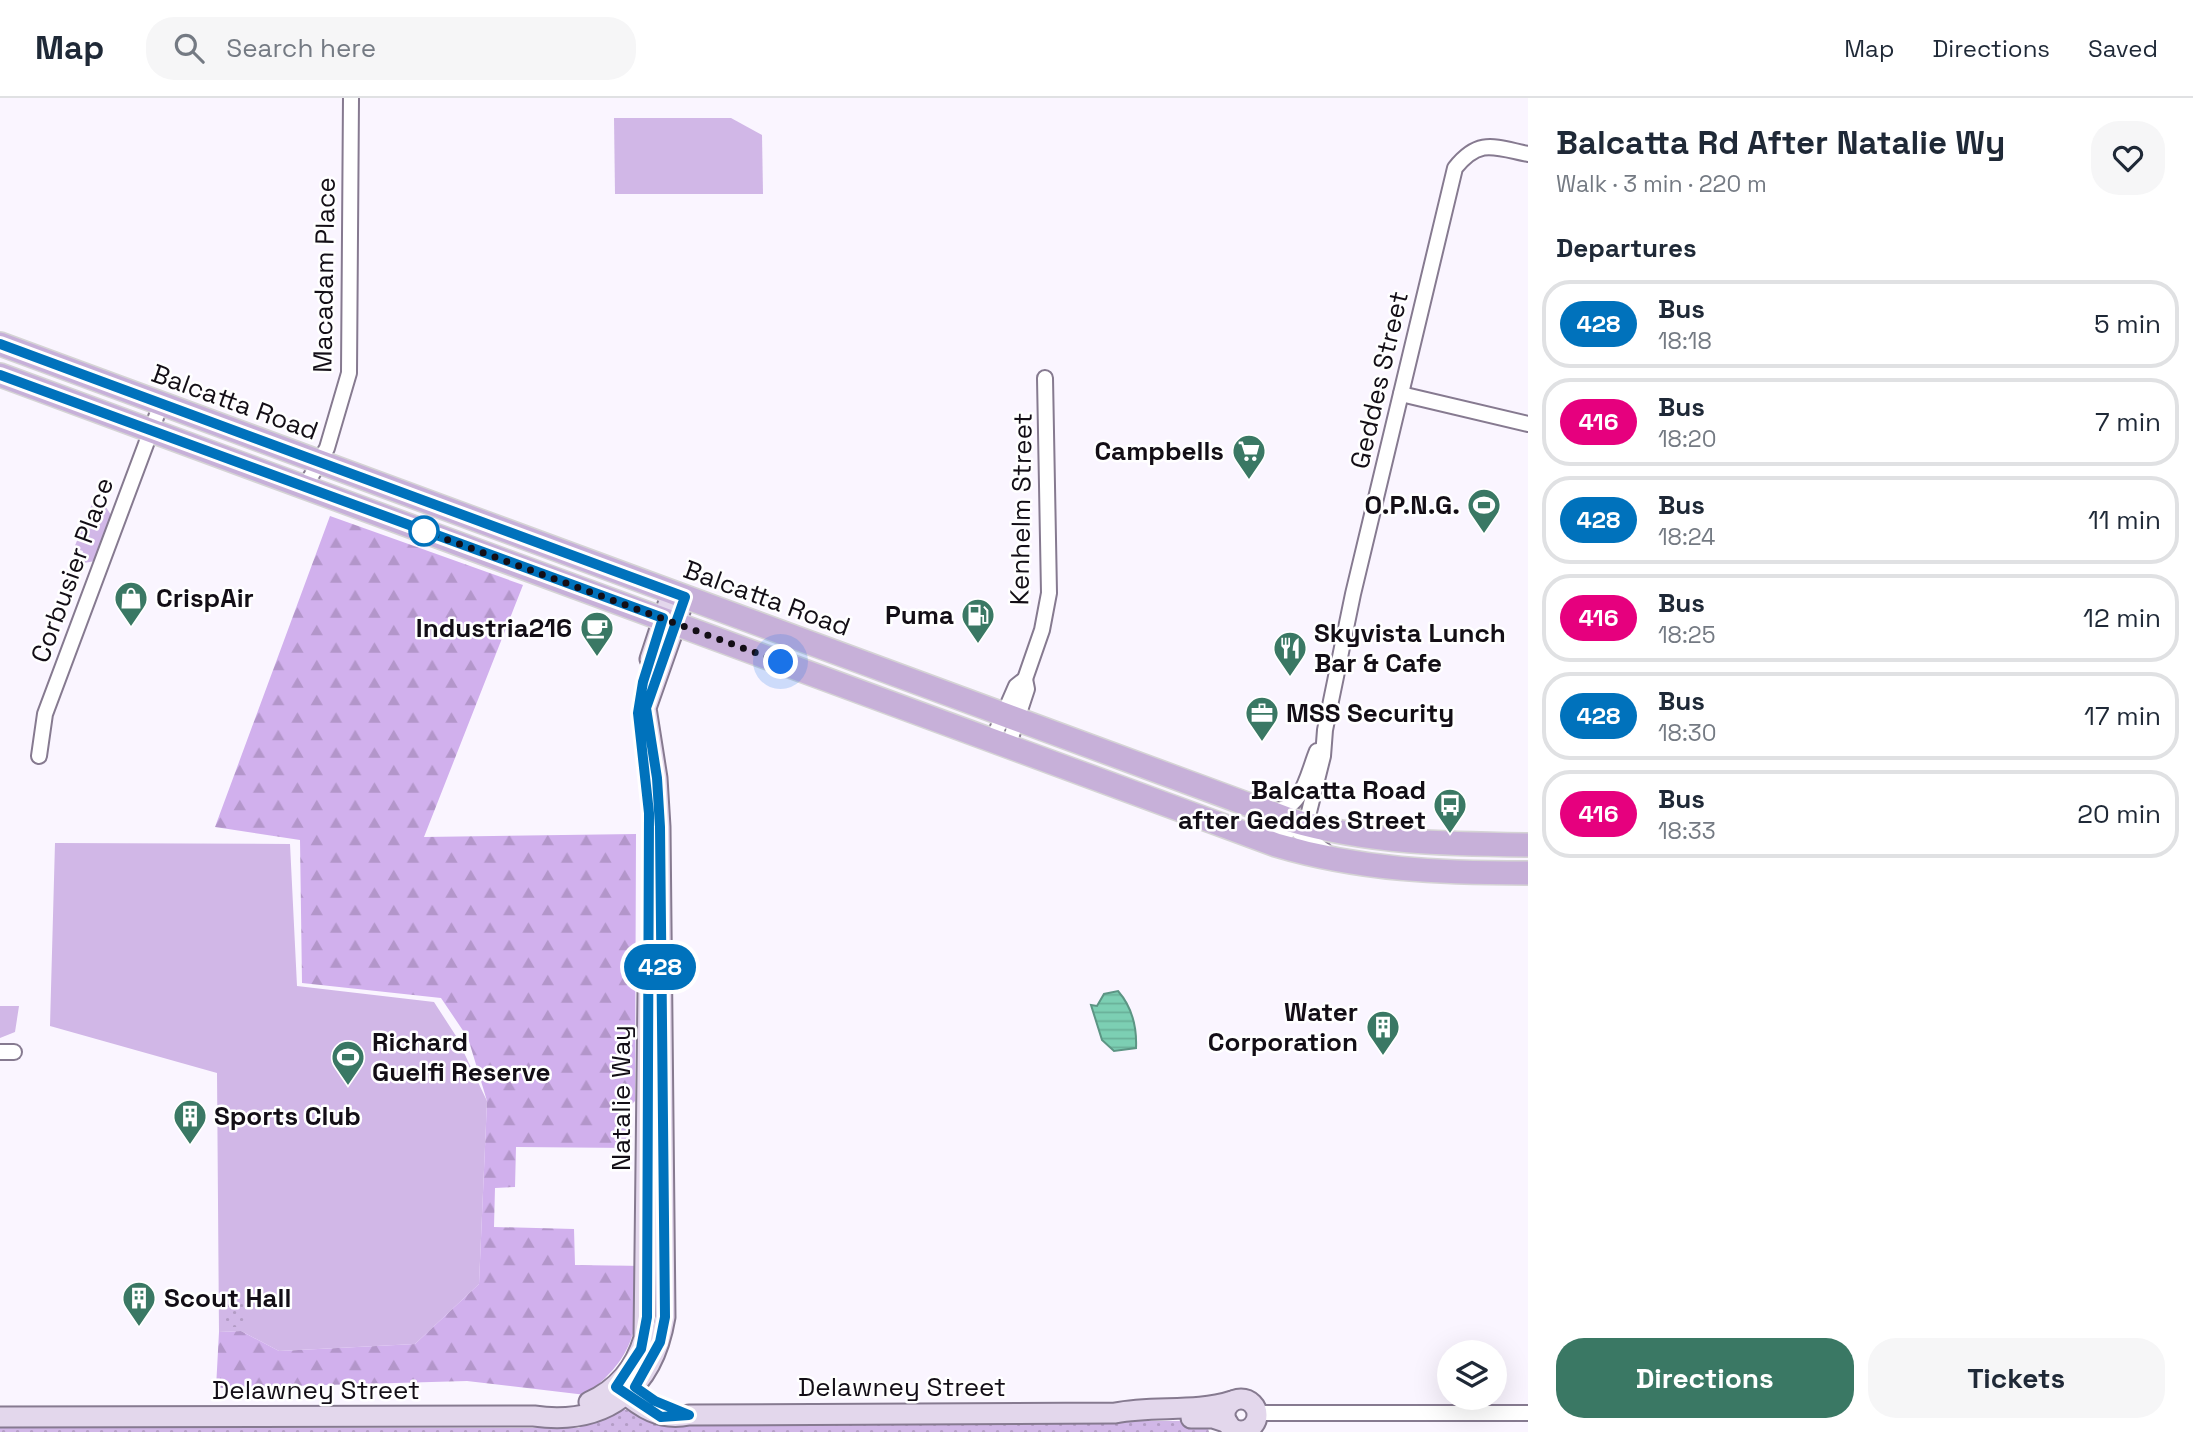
<!DOCTYPE html>
<meta charset="utf-8">
<style>
:root{--surface:#fff;--page:#f6f6f7;--text:#1f2937;--muted:#747a83;--line:#e0e1e3;--accent:#3a7864}
body{margin:0;font-family:"Space Grotesk",sans-serif;background:var(--page);color:var(--text);height:100vh;display:flex;flex-direction:column;font-size:26px;white-space:nowrap}
*{box-sizing:border-box;margin:0}
p{font-size:23px;color:var(--muted)}
.icon{flex:none;width:38px;height:38px;fill:none;stroke:currentColor;stroke-width:2;stroke-linecap:round;stroke-linejoin:round}
.map{position:relative;flex:1;overflow:hidden}
.sheet{display:flex;flex-direction:column;background:var(--surface);width:665px}
.sheet>*{flex:none}
.badge{padding:0 14px;border-radius:23px;font-size:24px;line-height:46px}
.controls{position:absolute;left:1437px;top:1242px;display:grid;gap:14px}
.controls a{display:grid;place-items:center;width:70px;height:70px;border-radius:50%;background:var(--surface);box-shadow:0 7px 28px #0002;font-size:35px}
.you{position:absolute;width:35px;height:35px;margin:-18px;border:5px solid #fff;border-radius:50%;background:#1a73e8;box-shadow:0 0 0 10px #1a73e833}
.map>.badge{position:absolute;translate:-50% -50%;box-shadow:0 0 0 4px #fff}
h2{padding:0 28px;font-size:26px;line-height:63px}
.round{display:grid;place-items:center;flex:none;width:74px;height:74px;border-radius:28px;background:var(--page)}
.summary{display:flex;align-items:center;justify-content:space-between;height:119px;padding:0 28px}
h1{font-size:33px;font-weight:800;line-height:52px}
.action{display:flex;gap:14px;margin-top:auto;padding:14px 28px}
.action a{flex:1;height:80px;border-radius:28px;background:var(--accent);color:#fff;font-size:28px;font-weight:800;line-height:80px;text-align:center}
.action a+a{background:var(--page);color:var(--text)}
ul{padding:0;list-style:none}
li{display:flex;align-items:center;gap:21px;height:88px;margin:0 14px 10px;padding:0 14px;border:4px solid var(--line);border-radius:28px}
li div{flex:1}
li b{display:block;font-size:26px}
li em{font-style:normal}
li .badge{min-width:77px;font-weight:700;text-align:center}
header{display:flex;align-items:center;gap:42px;box-sizing:border-box;height:98px;padding:0 35px;background:var(--surface);border-bottom:2px solid var(--line)}
header strong{font-size:33px}
nav{display:flex;gap:38px;margin-inline-start:auto;font-size:24px}
.search{width:490px;height:63px;background:var(--page);display:flex;align-items:center;gap:18px;box-sizing:border-box;padding:0 24px;border-radius:28px;color:var(--muted);font-size:26px}
main{display:flex;flex:1;min-height:0}
.map>svg:first-child{display:block}
.green{fill:#d1b7e7}
.forest{fill:url(#forest-firs)}
.park{fill:url(#park-dots)}
.water{fill:url(#water-rules);stroke:#5c9584;stroke-width:2}
.lines{fill:none;stroke-linecap:round;stroke-linejoin:round}
.street-casing{stroke:#867a90;stroke-width:18}
.secondary-casing{stroke:#867a90;stroke-width:23}
.primary-casing{stroke:#d5d4d5;stroke-width:26}
.street{stroke:#fff;stroke-width:14}
.secondary{stroke:#e3d7ec;stroke-width:19}
.primary{stroke:#c7b0d9;stroke-width:23}
.line-casing{stroke:#fff;stroke-width:16}
.line{stroke:#0072bc;stroke-width:10}
.walk{stroke:#130e16;stroke-width:7;stroke-dasharray:0 12.6}
.stop-dot{fill:#fff;stroke:#0072bc;stroke-width:3.5}
.labels{text-anchor:middle;stroke-width:5;stroke-linejoin:round;paint-order:stroke}
.street-label{font-size:26px;fill:#130e16;stroke:#fff}
.poi-label{font-size:26px;font-weight:bold;fill:#130e16;stroke:#fff;text-anchor:end}
</style>
<header>
<strong>Map</strong>
<div class="search"><svg class="icon" aria-label="search" viewBox="0 0 24 24"><circle cx="10" cy="10" r="6"/><path d="M15 15l6 6"/></svg>Search here</div>
<nav><a>Map</a><a>Directions</a><a>Saved</a></nav>
</header>
<main>
<div class="map">
<svg width="1528" height="1334" viewBox="0 0 1528 1334">
<defs>
<pattern id="forest-firs" width="22" height="20" patternUnits="userSpaceOnUse" patternTransform="scale(1.75)"><rect width="22" height="20" fill="#d1b0ed"/><path d="M5 1l3.5 6h-7zM16 11l3.5 6h-7z" fill="#b396ca"/></pattern>
<pattern id="park-dots" width="8" height="8" patternUnits="userSpaceOnUse" patternTransform="scale(1.75)"><rect width="8" height="8" fill="#d1b7e7"/><path d="M2 2h.1M6 6h.1" fill="none" stroke="#b39cc5" stroke-width="1.8" stroke-linecap="round"/></pattern>
<pattern id="water-rules" width="6" height="5" patternUnits="userSpaceOnUse" patternTransform="scale(1.75)"><rect width="6" height="5" fill="#7ccfb3"/><path d="M0 2.5h6" fill="none" stroke="#6ab199"/></pattern>
</defs>
<rect width="100%" height="100%" fill="#faf5ff"/>
<g class="green">
<path d="M614 20H731L762 37 763 96H615Z"/>
<path d="M92 406 106 409 111 417 95 463 84 465 80 462 83 453 74 450Z"/>
<path d="M55 745 290 746 297 888 434 904 456 938 487 1003 479 1186 415 1246 279 1253 241 1233 219 1234 217 975 50 928Z"/>
<path d="M0 908H19L15 934 0 940Z"/>
</g>
<path class="forest" d="M330 418 523 487 424 739 636 736 635 1003 631 1007V1050L516 1049 515 1089 495 1090 494 1129 574 1131 575 1167 644 1168C635 1231 639 1255 586 1297L467 1283 216 1290 219 1234 241 1233 279 1253 415 1246 479 1186 487 1003 468 940 441 900 302 885 300 742 215 729Z"/>
<g class="park">
<path d="M245 1198 246 1229H226L225 1199Z"/>
<path d="M615 1310 632 1313 652 1323H1206L1209 1334H0V1324L207 1330H579L593 1316Z"/>
</g>
<path class="water" d="M1118 893C1132 909 1137 928 1136 950L1114 953 1102 942 1091 907 1097 908 1104 896Z"/>
<g class="lines">
<defs>
<g id="street">
<path d="M1401 296 1528 326"/>
<path d="M305 389 327 350 349 275 351 0"/>
<path d="M992 643 1016 588 1025 581 1042 532 1049 495 1045 280"/>
<path d="M1008 649 1027 591 1025 581"/>
<path d="M39 658 45 616 161 306"/>
<path d="M1273 713C1303 711 1307 677 1317 653"/>
<path d="M1297 720 1299 734 1325 753"/>
<path d="M1262 736 1286 735 1308 718 1323 658 1325 632 1353 496 1455 70C1479 40 1494 49 1528 56"/>
<path d="M0 954H14"/>
<path d="M1258 1315H1528"/>
</g>
<g id="secondary">
<path d="M650 561 672 494"/>
<path d="M620 1292C641 1310 660 1323 689 1317L1115 1315C1154 1307 1194 1315 1232 1303"/>
<circle cx="1241" cy="1317" r="16"/>
<path d="M589 1304C618 1291 635 1270 644 1240L648 893"/>
<path d="M0 1319 534 1318C607 1328 653 1291 665 1219L660 729 657 680 646 610 685 499"/>
<path d="M1191 1320H1213L1228 1325"/>
</g>
<g id="primary">
<path d="M0 246 1290 722C1369 745 1447 746 1528 747"/>
<path d="M0 277 1276 747C1360 772 1441 775 1528 775"/>
</g>
</defs>
<use href="#street" class="street-casing"/>
<use href="#secondary" class="secondary-casing"/>
<use href="#primary" class="primary-casing"/>
<use href="#street" class="street"/>
<use href="#secondary" class="secondary"/>
<use href="#primary" class="primary"/>
</g>
<g class="lines">
<defs>
<path id="line" d="M0 246 685 499 646 610 657 680 660 729 665 1219 660 1244 635 1289 655 1303 689 1317 661 1319 616 1289 641 1251 647 1219 649 715 638 615 643 584 663 520 0 277"/>
</defs>
<use href="#line" class="line-casing"/>
<use href="#line" class="line"/>
<path class="walk" d="M424 433 781 564"/>
</g>
<defs>
<symbol id="supermarket-pin" viewBox="-11 -11 22 30"><path d="M0 17L-7.5 6A9.5 9.5 0 1 1 7.5 6Z" fill="#3a7864" stroke="#fff"/><path d="M-6-5.5h2.5l.6 2H6L4.5 2H-2.5L-4.4-4H-6ZM-1.5 3.2a1.3 1.3 0 1 0 .1 0ZM3 3.2a1.3 1.3 0 1 0 .1 0Z" fill="#fff"/></symbol>
<symbol id="stadium-pin" viewBox="-11 -11 22 30"><path d="M0 17L-7.5 6A9.5 9.5 0 1 1 7.5 6Z" fill="#3a7864" stroke="#fff"/><path d="M0-5a6.5 5 0 1 0 0 10a6.5 5 0 1 0 0-10ZM-3.5-1.8h7v3.6h-7Z" fill="#fff"/></symbol>
<symbol id="shop-pin" viewBox="-11 -11 22 30"><path d="M0 17L-7.5 6A9.5 9.5 0 1 1 7.5 6Z" fill="#3a7864" stroke="#fff"/><path d="M-5-2.5h2.3a2.7 3.5 0 0 1 5.4 0H5L5.5 6h-11ZM-1.5-2.5h3a1.5 2.3 0 0 0-3 0Z" fill="#fff"/></symbol>
<symbol id="fuel-pin" viewBox="-11 -11 22 30"><path d="M0 17L-7.5 6A9.5 9.5 0 1 1 7.5 6Z" fill="#3a7864" stroke="#fff"/><path d="M-5.5-6h7V0h2V4h1.3V-2.5L3-4.5l.8-.8L6-3V5H2.5V1h-1V6h-7ZM-4.2-4.7v3.2H.2V-4.7Z" fill="#fff"/></symbol>
<symbol id="cafe-pin" viewBox="-11 -11 22 30"><path d="M0 17L-7.5 6A9.5 9.5 0 1 1 7.5 6Z" fill="#3a7864" stroke="#fff"/><path d="M-5.5-4.5H6V0H3Q3 3.5 0 3.5H-2.5Q-5.5 3.5-5.5 0ZM3-3.2v2h1.7v-2ZM-6 4.5H4V6H-6Z" fill="#fff"/></symbol>
<symbol id="restaurant-pin" viewBox="-11 -11 22 30"><path d="M0 17L-7.5 6A9.5 9.5 0 1 1 7.5 6Z" fill="#3a7864" stroke="#fff"/><path d="M-5-6h1v4h1v-4h1v4h1v-4h1v5L-1.5 .5V6h-2V.5L-5-1ZM5-6V6H3V1.5H1.5Q1.5-4 5-6Z" fill="#fff"/></symbol>
<symbol id="office-pin" viewBox="-11 -11 22 30"><path d="M0 17L-7.5 6A9.5 9.5 0 1 1 7.5 6Z" fill="#3a7864" stroke="#fff"/><path d="M-6-3h4V-5.5h4V-3h4V5H-6ZM-1-4.5V-3h2v-1.5ZM-6 0V1H6V0Z" fill="#fff"/></symbol>
<symbol id="bus-pin" viewBox="-11 -11 22 30"><path d="M0 17L-7.5 6A9.5 9.5 0 1 1 7.5 6Z" fill="#3a7864" stroke="#fff"/><path d="M-5-6H5V4H4V6H2V4H-2V6H-4V4H-5ZM-3.5-4V0h7V-4ZM-3.5 1.2v1.5H-2V1.2ZM2 1.2v1.5H3.5V1.2Z" fill="#fff"/></symbol>
<symbol id="building-pin" viewBox="-11 -11 22 30"><path d="M0 17L-7.5 6A9.5 9.5 0 1 1 7.5 6Z" fill="#3a7864" stroke="#fff"/><path d="M-4-6H4V6H1V3H-1V6H-4ZM-2.5-4.3h1.7v1.8h-1.7ZM.8-4.3h1.7v1.8H.8ZM-2.5-1h1.7V.8h-1.7ZM.8-1h1.7V.8H.8Z" fill="#fff"/></symbol>
</defs>
<g fill-rule="evenodd">
<use href="#supermarket-pin" x="1230" y="334" width="38" height="52"/>
<use href="#stadium-pin" x="1465" y="388" width="38" height="52"/>
<use href="#shop-pin" x="112" y="481" width="38" height="52"/>
<use href="#fuel-pin" x="959" y="498" width="38" height="52"/>
<use href="#cafe-pin" x="578" y="511" width="38" height="52"/>
<use href="#restaurant-pin" x="1271" y="531" width="38" height="52"/>
<use href="#office-pin" x="1243" y="596" width="38" height="52"/>
<use href="#bus-pin" x="1431" y="688" width="38" height="52"/>
<use href="#building-pin" x="1364" y="910" width="38" height="52"/>
<use href="#stadium-pin" x="329" y="940" width="38" height="52"/>
<use href="#building-pin" x="171" y="999" width="38" height="52"/>
<use href="#building-pin" x="120" y="1181" width="38" height="52"/>
</g>
<circle class="stop-dot" cx="424" cy="433" r="14"/>
<g class="labels">
<g class="street-label">
<text transform="translate(324 177) rotate(-89)" y="9">Macadam Place</text>
<text transform="translate(1379 282) rotate(-77)" y="9">Geddes Street</text>
<text transform="translate(235 304) rotate(20)" y="9">Balcatta Road</text>
<text transform="translate(1021 411) rotate(-89)" y="9">Kenhelm Street</text>
<text transform="translate(72 472) rotate(-70)" y="9">Corbusier Place</text>
<text transform="translate(767 500) rotate(20)" y="9">Balcatta Road</text>
<text transform="translate(621 1000) rotate(-90)" y="9">Natalie Way</text>
<text x="902" y="1298">Delawney Street</text>
<text x="316" y="1301">Delawney Street</text>
</g>
<g class="poi-label">
<text x="1224" y="362">Campbells</text>
<text x="1460" y="416">O.P.N.G.</text>
<text x="156" y="509" text-anchor="start">CrispAir</text>
<text x="954" y="526">Puma</text>
<text x="572" y="539">Industria216</text>
<text x="1314" y="544" text-anchor="start">Skyvista Lunch<tspan x="1314" dy="30">Bar &amp; Cafe</tspan></text>
<text x="1286" y="624" text-anchor="start">MSS Security</text>
<text x="1426" y="701">Balcatta Road<tspan x="1426" dy="30">after Geddes Street</tspan></text>
<text x="1358" y="923">Water<tspan x="1358" dy="30">Corporation</tspan></text>
<text x="372" y="953" text-anchor="start">Richard<tspan x="372" dy="30">Guelfi Reserve</tspan></text>
<text x="214" y="1027" text-anchor="start">Sports Club</text>
<text x="164" y="1209" text-anchor="start">Scout Hall</text>
</g>
</g>
</svg>
<div class="controls">
<a><svg class="icon" aria-label="layers" viewBox="0 0 24 24"><path d="M12 4l9 5-9 5-9-5zM3 14l9 5 9-5"/></svg></a>
</div>
<div class="you" style="left:781px;top:564px"></div>
<b class="badge" style="left:660px;top:869px;background:#0072bc;color:#fff">428</b>
</div>
<section class="sheet">
<div class="summary"><div><h1>Balcatta Rd After Natalie Wy</h1><p>Walk · 3 min · 220 m</p></div><a class="round"><svg class="icon" aria-label="heart" viewBox="0 0 24 24"><path d="M12 20l-8-8c-3-5 5-10 8-4 3-6 11-1 8 4z"/></svg></a></div>
<h2>Departures</h2>
<ul>
<li><span class="badge" style="background:#0072bc;color:#fff">428</span><div><b>Bus</b><p>18:18</p></div><em>5 min</em></li>
<li><span class="badge" style="background:#e6007e;color:#fff">416</span><div><b>Bus</b><p>18:20</p></div><em>7 min</em></li>
<li><span class="badge" style="background:#0072bc;color:#fff">428</span><div><b>Bus</b><p>18:24</p></div><em>11 min</em></li>
<li><span class="badge" style="background:#e6007e;color:#fff">416</span><div><b>Bus</b><p>18:25</p></div><em>12 min</em></li>
<li><span class="badge" style="background:#0072bc;color:#fff">428</span><div><b>Bus</b><p>18:30</p></div><em>17 min</em></li>
<li><span class="badge" style="background:#e6007e;color:#fff">416</span><div><b>Bus</b><p>18:33</p></div><em>20 min</em></li>
</ul>
<div class="action"><a>Directions</a><a>Tickets</a></div>
</section>
</main>
